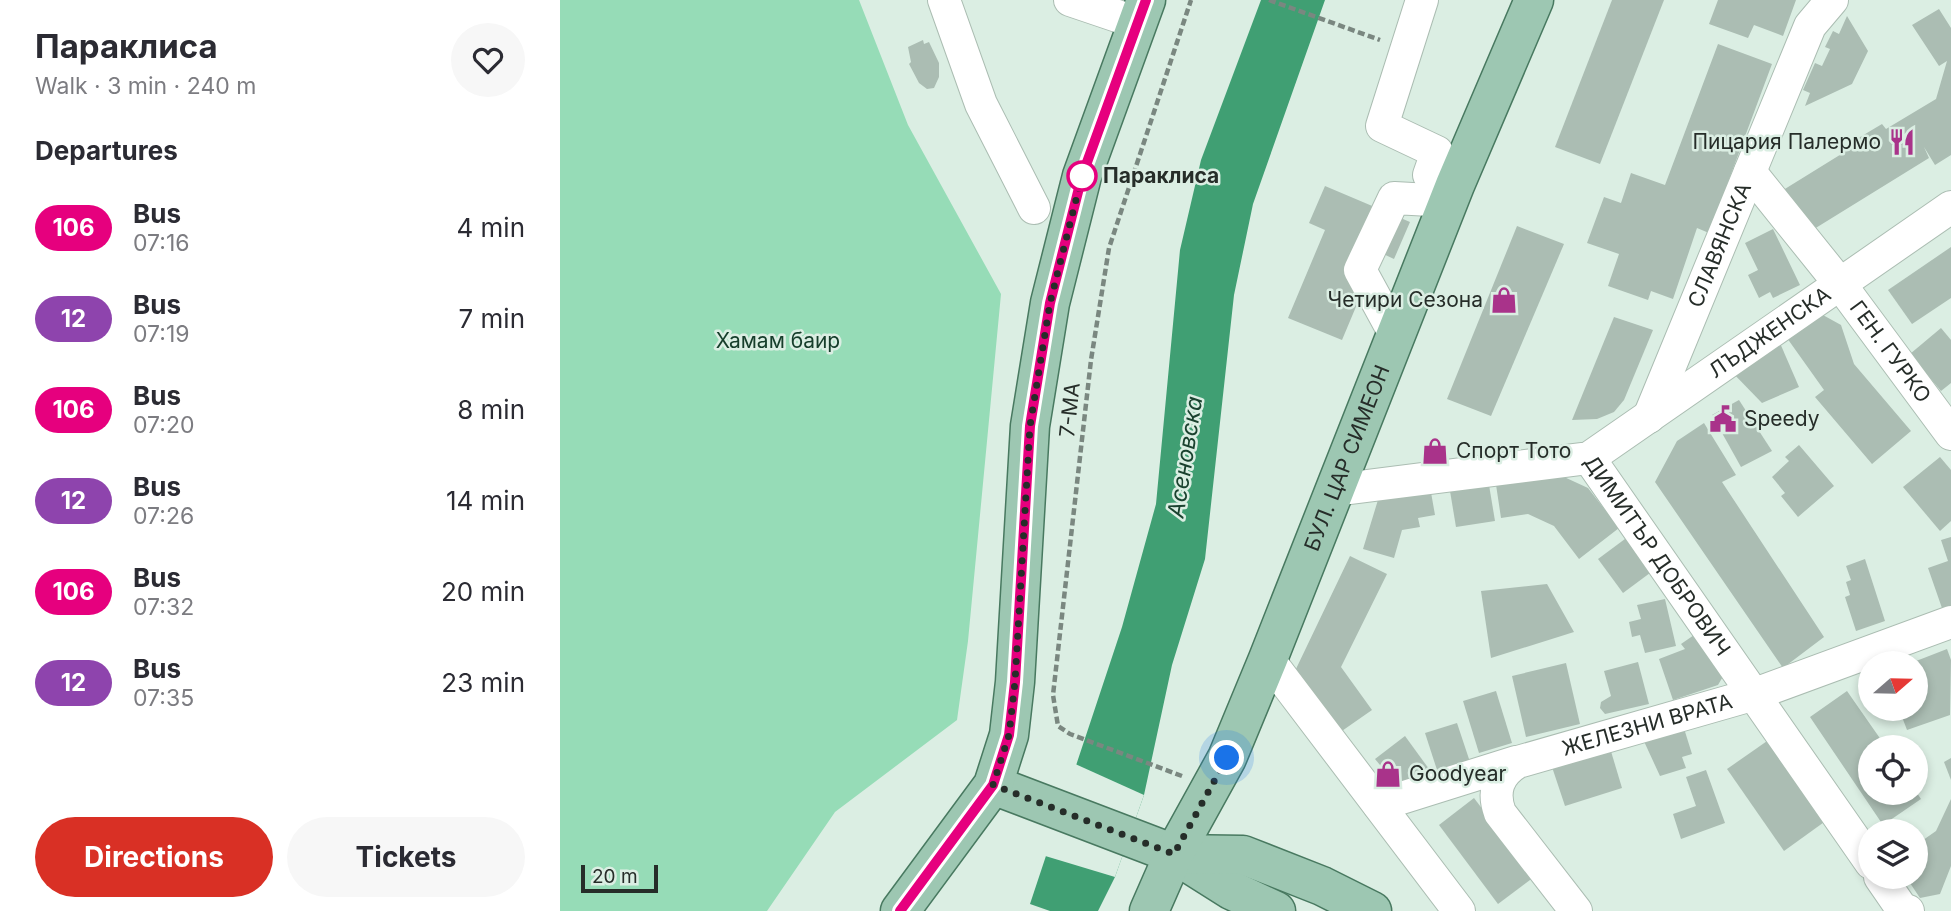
<!DOCTYPE html>
<meta charset="utf-8">
<style>
:root{--surface:#fff;--page:#f7f7f7;--text:#2b2b33;--muted:#7c7c81;--accent:#d93025}
body{margin:0;font-family:Inter,sans-serif;background:var(--page);color:var(--text);height:100vh;display:flex;flex-direction:column;font-size:26px;white-space:nowrap}
*{box-sizing:border-box;margin:0}
p{font-size:23px;color:var(--muted)}
.icon{flex:none;width:38px;height:38px;fill:none;stroke:currentColor;stroke-width:2;stroke-linecap:round;stroke-linejoin:round}
.map{position:relative;flex:1;overflow:hidden}
.sheet{display:flex;flex-direction:column;background:var(--surface);width:560px}
.sheet>*{flex:none}
.badge{padding:0 14px;border-radius:23px;font-size:24px;line-height:46px}
.needle{width:46px;rotate:70deg}
.controls{position:absolute;left:1298px;top:651px;display:grid;gap:14px}
.controls a{display:grid;place-items:center;width:70px;height:70px;border-radius:50%;background:var(--surface);box-shadow:0 4px 10px #0003;font-size:35px}
.scale{position:absolute;left:21px;bottom:18px;width:77px;box-sizing:border-box;padding-left:7px;border:4px solid #262d29;border-top:0;font-size:19px;line-height:24px;white-space:nowrap;color:#262d29;-webkit-text-stroke:5px #dbeee3;paint-order:stroke}
.you{position:absolute;width:35px;height:35px;margin:-18px;border:5px solid #fff;border-radius:50%;background:#1a73e8;box-shadow:0 0 0 10px #1a73e833}
.map>.badge{position:absolute;translate:-50% -50%;box-shadow:0 0 0 4px #fff}
h2{padding:0 35px;font-size:26px;line-height:63px}
.round{display:grid;place-items:center;flex:none;width:74px;height:74px;border-radius:37px;background:var(--page)}
.summary{display:flex;align-items:center;justify-content:space-between;height:119px;padding:0 35px}
h1{font-size:33px;font-weight:700;line-height:52px}
.button{display:flex;gap:14px;margin-top:auto;padding:14px 35px}
.button a{flex:1;height:80px;border-radius:42px;background:var(--accent);color:#fff;font-size:28px;font-weight:700;line-height:80px;text-align:center}
.button a+a{background:var(--page);color:var(--text)}
ul{padding:0;list-style:none}
li{display:flex;align-items:center;gap:21px;height:91px;padding:0 35px}
li div{flex:1}
li b{display:block;font-size:26px}
li em{font-style:normal}
li .badge{min-width:77px;font-weight:700;text-align:center}
main{display:flex;flex:1;min-height:0}
.map>svg:first-child{display:block}
.green{fill:#96dcb7}
.water{fill:#409f73}
.pier{fill:#dbeee3}
.building{fill:#abbdb3}
.lines{fill:none;stroke-linecap:round;stroke-linejoin:round}
.minor-casing{stroke:#abbdb2;stroke-width:34}
.major-casing{stroke:#487960;stroke-width:41}
.path{stroke:#7a8780;stroke-width:4.5;stroke-dasharray:7 3.5;stroke-linecap:butt}
.minor{stroke:#fff;stroke-width:32}
.major{stroke:#9dc7b2;stroke-width:38}
.line-casing{stroke:#fff;stroke-width:16}
.line{stroke:#e6007e;stroke-width:10}
.walk{stroke:#262d29;stroke-width:7;stroke-dasharray:0 12.6}
.stop-dot{fill:#fff;stroke:#e6007e;stroke-width:3.5}
.labels{text-anchor:middle;stroke-width:5;stroke-linejoin:round;paint-order:stroke}
.poi-label{font-size:21px;fill:#262d29;stroke:#dbeee3;text-anchor:start}
.stop-label{font-size:21px;font-weight:bold;fill:#262d29;stroke:#dbeee3;text-anchor:start}
.street-label{font-size:21px;fill:#262d29;stroke:#dbeee3}
.park-label{font-size:21px;fill:#163e2b;stroke:#dbeee3}
.water-label{font-size:23px;font-style:italic;fill:#1a422f;stroke:#dbeee3}
</style>
<main>
<section class="sheet">
<div class="summary"><div><h1>Параклиса</h1><p>Walk · 3 min · 240 m</p></div><a class="round"><svg class="icon" aria-label="heart" viewBox="0 0 24 24"><path d="M12 20l-8-8c-3-5 5-10 8-4 3-6 11-1 8 4z"/></svg></a></div>
<h2>Departures</h2>
<ul>
<li><span class="badge" style="background:#e6007e;color:#fff">106</span><div><b>Bus</b><p>07:16</p></div><em>4 min</em></li>
<li><span class="badge" style="background:#8e44ad;color:#fff">12</span><div><b>Bus</b><p>07:19</p></div><em>7 min</em></li>
<li><span class="badge" style="background:#e6007e;color:#fff">106</span><div><b>Bus</b><p>07:20</p></div><em>8 min</em></li>
<li><span class="badge" style="background:#8e44ad;color:#fff">12</span><div><b>Bus</b><p>07:26</p></div><em>14 min</em></li>
<li><span class="badge" style="background:#e6007e;color:#fff">106</span><div><b>Bus</b><p>07:32</p></div><em>20 min</em></li>
<li><span class="badge" style="background:#8e44ad;color:#fff">12</span><div><b>Bus</b><p>07:35</p></div><em>23 min</em></li>
</ul>
<div class="button"><a>Directions</a><a>Tickets</a></div>
</section>
<div class="map">
<svg width="1391" height="911" viewBox="0 0 1391 911">
<rect width="100%" height="100%" fill="#dbeee3"/>
<path class="green" d="M0 0H299L348 125 441 294 408 641 397 720 275 812 207 911H0Z"/>
<path class="water" d="M701 0H765L693 204 674 295 645 559 612 665 584 795 555 877 538 911H490L470 904 562 627 596 504 620 250 641 160Z"/>
<path class="pier" d="M513 763 584 795 555 877 482 855Z"/>
<g class="building">
<path d="M1052 0H1104L1040 164 995 147Z"/>
<path d="M1158 0H1236L1223 36 1194 25 1188 38 1149 24Z"/>
<path d="M1379 9 1391 28V155L1375 165 1364 147 1369 158 1246 234 1220 192 1283 153 1280 149 1322 124 1326 129 1376 99 1387 61 1379 66 1352 25Z"/>
<path d="M1287 16 1308 51 1292 84 1245 106 1250 93 1243 90 1255 63 1262 66 1270 49 1265 47 1273 31 1279 34Z"/>
<path d="M363 40 364 44 369 42 379 63V77L374 88 367 89 359 83 349 64 351 62 348 47Z"/>
<path d="M1158 44 1212 64 1149 233 1137 228 1113 299 1091 291 1088 300 1048 286 1059 254 1027 243 1044 197 1061 203 1071 173 1105 185Z"/>
<path d="M765 186 850 222 834 259 819 252 782 340 728 318 765 230 749 223Z"/>
<path d="M957 226 1004 244 931 416 887 399Z"/>
<path d="M1213 229 1240 285 1213 298 1210 292 1199 298 1188 275 1198 270 1185 243Z"/>
<path d="M1391 247V298L1352 324 1328 290Z"/>
<path d="M1252 309 1281 325 1294 364 1351 431 1312 464 1255 397 1264 390 1222 331Z"/>
<path d="M1054 317 1093 330 1064 400 1054 412 1037 419 1012 420Z"/>
<path d="M1381 328 1391 340V383L1381 391 1350 354Z"/>
<path d="M1216 334 1239 387 1202 403 1168 368Z"/>
<path d="M1179 400 1212 451 1181 467 1152 415Z"/>
<path d="M1144 423 1176 475 1162 482 1264 637 1223 668 1095 482 1117 441Z"/>
<path d="M1239 445 1274 486 1238 517 1221 496 1225 493 1212 477 1229 461 1225 457Z"/>
<path d="M1380 457 1391 470V521L1380 531 1343 487Z"/>
<path d="M989 470 1028 488 1059 528 1019 559 994 526 968 514 941 518 935 478Z"/>
<path d="M928 479 935 521 896 527 889 485Z"/>
<path d="M869 481 875 515 858 518 860 527 842 530 834 558 803 549 821 490Z"/>
<path d="M1069 536 1094 570 1063 593 1038 559Z"/>
<path d="M1391 537V609L1383 611 1368 568 1388 561 1381 540Z"/>
<path d="M790 556 827 574 781 667 812 710 779 733 735 671Z"/>
<path d="M1305 559 1325 621 1296 631 1285 597 1290 595 1286 582 1291 580 1286 566Z"/>
<path d="M987 584 1014 632 931 658 921 591Z"/>
<path d="M1105 599 1116 646 1085 653 1080 635 1072 637 1069 622 1081 619 1077 605Z"/>
<path d="M1137 633 1165 673 1158 685 1113 700 1099 659 1125 649 1121 644Z"/>
<path d="M1387 649 1391 660 1390 715 1347 730 1339 709H1356V663H1351Z"/>
<path d="M1078 662 1089 704 1045 714 1040 708 1041 702 1051 696 1044 671Z"/>
<path d="M1006 663 1020 724 966 737 952 676Z"/>
<path d="M936 691 952 743 919 753 903 701Z"/>
<path d="M1287 691 1326 747H1311V793H1357L1361 799 1323 825 1250 717Z"/>
<path d="M1122 722 1132 754 1122 757 1126 768 1100 776 1082 737Z"/>
<path d="M897 723 910 762 878 773 865 733Z"/>
<path d="M845 736 877 780 844 794 815 759Z"/>
<path d="M1210 739 1267 820 1224 851 1167 769Z"/>
<path d="M1050 748 1062 788 1005 806 992 767Z"/>
<path d="M1391 758V780L1384 762Z"/>
<path d="M1146 770 1165 823 1121 839 1113 814 1136 806 1126 777Z"/>
<path d="M914 798 974 877 938 904 879 825Z"/>
<path d="M1391 799V866L1380 894 1360 898 1346 877H1356V845L1376 831Z"/>
</g>
<g class="lines">
<defs>
<g id="minor">
<path d="M384 0 421 104 474 208"/>
<path d="M510 0 578 23"/>
<path d="M862 0 822 126 877 152 869 175 895 185"/>
<path id="s1" d="M1190 172 1280 284 1391 434"/>
<path d="M836 336 800 270 834 198 889 201"/>
<path id="s2" d="M1089 417 1250 26 1272 0"/>
<path id="s3" d="M1029 458 1311 863"/>
<path id="s4" d="M775 490 1029 458 1391 207"/>
<path d="M708 659 899 911"/>
<path d="M819 805 956 762"/>
<path d="M1320 877 1342 909 1348 911"/>
<path id="s5" d="M1016 911 940 813C932 791 938 774 958 762L1195 694 1391 622"/>
</g>
<g id="major">
<path d="M433 785 614 854 671 890 716 911"/>
<path d="M614 854 683 855 762 886 812 911"/>
<path d="M340 911 433 785 449 735 455 682 470 426 490 303 522 176 586 0"/>
<path id="s6" d="M589 911 614 854 667 758 708 659 895 185 974 0"/>
</g>
</defs>
<use href="#minor" class="minor-casing"/>
<use href="#major" class="major-casing"/>
<g class="path">
<path d="M709 0 820 40"/>
<path d="M622 776 510 734 498 726 493 695 531 360 549 248 631 0"/>
</g>
<use href="#minor" class="minor"/>
<use href="#major" class="major"/>
</g>
<g class="lines">
<defs>
<path id="line" d="M340 911 433 785 449 735 455 682 470 426 490 303 522 176 586 0"/>
</defs>
<use href="#line" class="line-casing"/>
<use href="#line" class="line"/>
<path class="walk" d="M522 176 490 303 470 426 455 682 449 735 433 785 614 854 667 758"/>
</g>
<defs>
<symbol id="restaurant-bare" viewBox="-9 -9 18 18"><path d="M-5-6h1v4h1v-4h1v4h1v-4h1v5L-1.5 .5V6h-2V.5L-5-1ZM5-6V6H3V1.5H1.5Q1.5-4 5-6Z" fill="#a9338a" stroke="#dbeee3" stroke-width="2.5" paint-order="stroke"/></symbol>
<symbol id="shop-bare" viewBox="-9 -9 18 18"><path d="M-5-2.5h2.3a2.7 3.5 0 0 1 5.4 0H5L5.5 6h-11ZM-1.5-2.5h3a1.5 2.3 0 0 0-3 0Z" fill="#a9338a" stroke="#dbeee3" stroke-width="2.5" paint-order="stroke"/></symbol>
<symbol id="civic-bare" viewBox="-9 -9 18 18"><path d="M-.6-6.5H3V-4.5H.6V-3L4-1V1h2V6H-6V1h2V-1L-.6-3ZM-1.2 2.5V6h2.4V2.5Z" fill="#a9338a" stroke="#dbeee3" stroke-width="2.5" paint-order="stroke"/></symbol>
</defs>
<g fill-rule="evenodd">
<use href="#restaurant-bare" x="1323" y="123" width="38" height="38"/>
<use href="#shop-bare" x="925" y="281" width="38" height="38"/>
<use href="#civic-bare" x="1144" y="400" width="38" height="38"/>
<use href="#shop-bare" x="856" y="432" width="38" height="38"/>
<use href="#shop-bare" x="809" y="755" width="38" height="38"/>
</g>
<circle class="stop-dot" cx="522" cy="176" r="14"/>
<g class="labels">
<g class="poi-label">
<text x="1321" y="149" text-anchor="end">Пицария Палермо</text>
<text x="923" y="307" text-anchor="end">Четири Сезона</text>
<text x="1184" y="426">Speedy</text>
<text x="896" y="458">Спорт Тото</text>
<text x="849" y="781">Goodyear</text>
</g>
<g class="stop-label">
<text x="543" y="183">Параклиса</text>
</g>
<g class="street-label">
<text dy="7" stroke="none"><textPath href="#s2" startOffset="186">СЛАВЯНСКА</textPath></text>
<text dy="7" stroke="none"><textPath href="#s4" startOffset="476">ЛЪДЖЕНСКА</textPath></text>
<text dy="7" stroke="none"><textPath href="#s1" startOffset="228">ГЕН. ГУРКО</textPath></text>
<text transform="translate(510 410) rotate(-84)" y="7">7-МА</text>
<text dy="7" stroke="none"><textPath href="#s6" startOffset="495">БУЛ. ЦАР СИМЕОН</textPath></text>
<text dy="7" stroke="none"><textPath href="#s3" startOffset="119">ДИМИТЪР ДОБРОВИЧ</textPath></text>
<text dy="7" stroke="none"><textPath href="#s5" startOffset="318">ЖЕЛЕЗНИ ВРАТА</textPath></text>
</g>
<g class="park-label">
<text x="218" y="348">Хамам баир</text>
</g>
<g class="water-label">
<text transform="translate(625 457) rotate(-81)" y="8">Асеновска</text>
</g>
</g>
</svg>
<div class="controls">
<a><svg class="needle" viewBox="-14 -14 28 28"><path d="M0-13l5 13h-10z" fill="#e53935"/><path d="M0 13l5-13h-10z" fill="#7c7c81"/></svg></a>
<a><svg class="icon" aria-label="locate" viewBox="0 0 24 24"><circle cx="12" cy="12" r="6"/><path d="M12 2v4M12 18v4M2 12h4M18 12h4"/></svg></a>
<a><svg class="icon" aria-label="layers" viewBox="0 0 24 24"><path d="M12 4l9 5-9 5-9-5zM3 14l9 5 9-5"/></svg></a>
</div>
<div class="scale">20 m</div>
<div class="you" style="left:667px;top:758px"></div>
</div>
</main>
